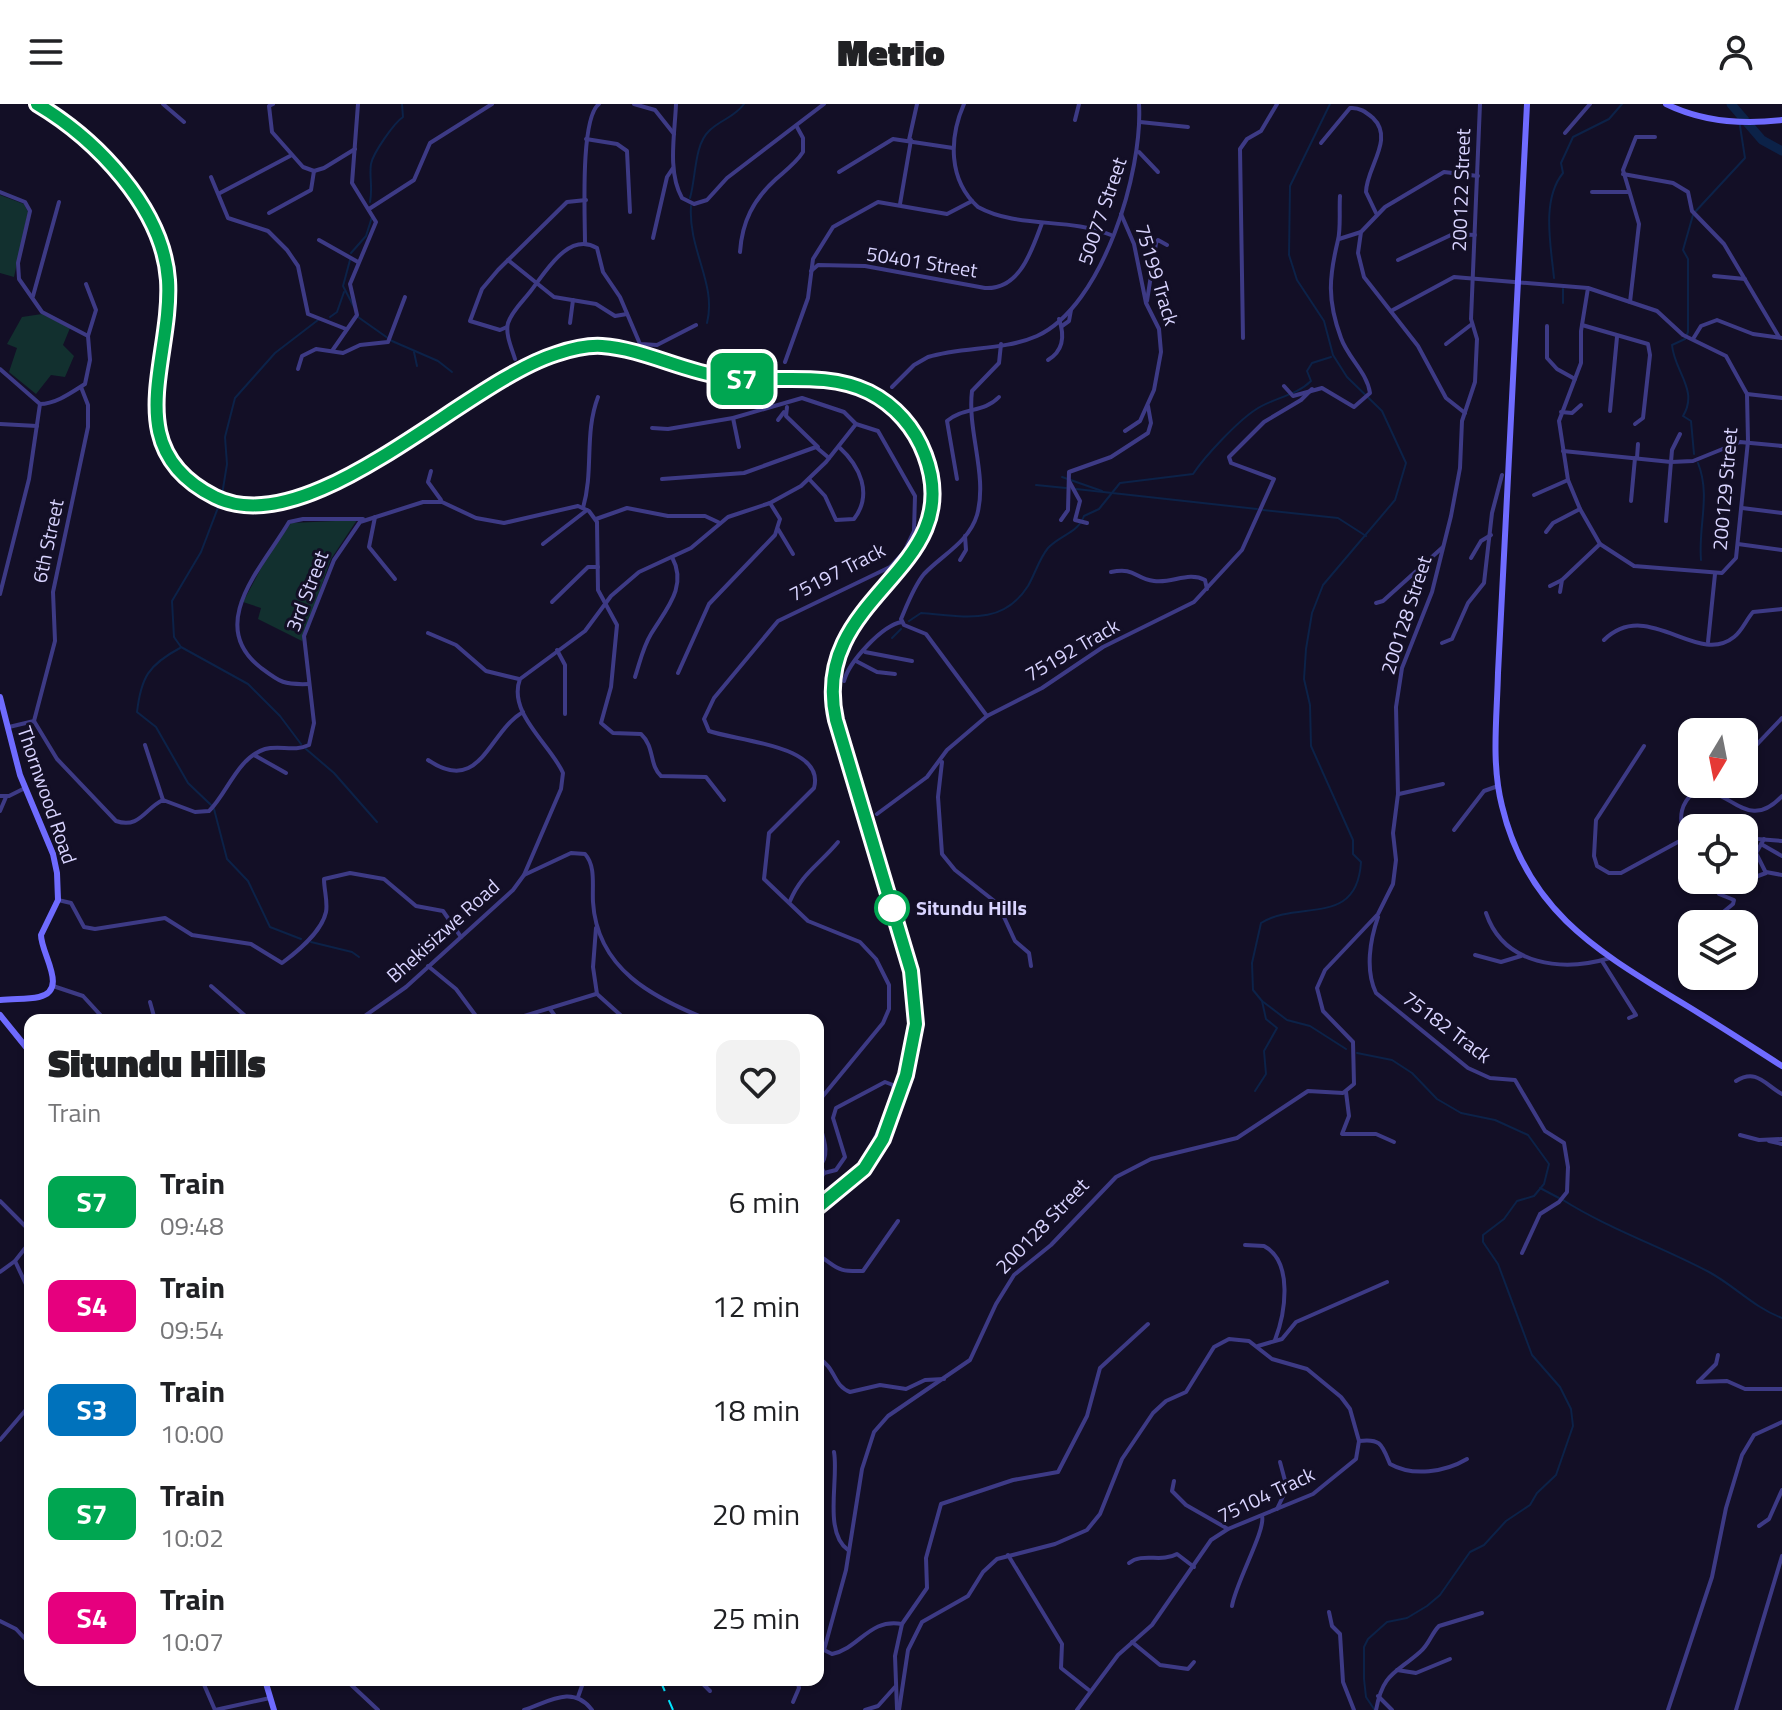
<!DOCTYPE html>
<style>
:root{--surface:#fff;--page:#f2f2f2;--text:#202124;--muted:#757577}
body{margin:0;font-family:"Titillium Web",sans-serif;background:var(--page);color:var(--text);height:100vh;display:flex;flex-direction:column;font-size:30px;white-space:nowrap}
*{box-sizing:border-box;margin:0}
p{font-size:26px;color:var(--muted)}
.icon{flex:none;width:44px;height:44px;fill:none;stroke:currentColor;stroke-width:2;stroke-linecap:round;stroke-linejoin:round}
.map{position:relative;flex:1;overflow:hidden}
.sheet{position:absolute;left:24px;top:910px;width:800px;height:672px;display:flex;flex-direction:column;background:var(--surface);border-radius:16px;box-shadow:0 2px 6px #0004}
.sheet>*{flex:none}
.badge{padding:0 16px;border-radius:12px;font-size:28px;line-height:52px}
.needle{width:52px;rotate:190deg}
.buttons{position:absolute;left:1678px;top:614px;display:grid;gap:16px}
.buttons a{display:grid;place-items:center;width:80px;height:80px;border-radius:16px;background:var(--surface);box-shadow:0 2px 6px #0004;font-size:40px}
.map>.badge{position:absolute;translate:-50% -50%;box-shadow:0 0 0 4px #fff}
.round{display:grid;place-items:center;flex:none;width:84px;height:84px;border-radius:16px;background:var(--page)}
.overview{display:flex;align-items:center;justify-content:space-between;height:136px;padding:0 24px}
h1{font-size:38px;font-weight:800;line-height:60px}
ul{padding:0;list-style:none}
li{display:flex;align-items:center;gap:24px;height:104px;padding:0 24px}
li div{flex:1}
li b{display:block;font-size:30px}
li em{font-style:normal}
li .badge{min-width:88px;font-weight:700;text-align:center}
header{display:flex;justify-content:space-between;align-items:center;height:104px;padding:0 24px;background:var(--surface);font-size:36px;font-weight:800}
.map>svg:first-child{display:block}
.green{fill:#12302f}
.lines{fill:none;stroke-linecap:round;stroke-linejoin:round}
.stream{stroke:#0c2248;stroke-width:2}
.river{stroke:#0c2248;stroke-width:9}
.street{stroke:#3d3a85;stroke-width:4}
.secondary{stroke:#6f6bff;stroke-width:6}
.rail{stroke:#00e5ff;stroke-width:2;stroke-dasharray:12 10;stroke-linecap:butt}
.line-casing{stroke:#fff;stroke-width:18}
.line{stroke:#00a651;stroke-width:12}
.stop-dot{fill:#fff;stroke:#00a651;stroke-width:4}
.labels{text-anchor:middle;stroke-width:6;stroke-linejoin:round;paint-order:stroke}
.street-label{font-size:20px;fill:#d9d4ff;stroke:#130f26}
.stop-label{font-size:20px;font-weight:bold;fill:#d9d4ff;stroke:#130f26;text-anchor:start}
</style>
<header><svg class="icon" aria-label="menu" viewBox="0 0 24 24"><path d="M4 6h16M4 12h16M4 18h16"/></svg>Metrio<svg class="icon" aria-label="person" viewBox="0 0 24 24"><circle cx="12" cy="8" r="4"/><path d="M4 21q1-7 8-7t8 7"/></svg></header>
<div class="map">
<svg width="1782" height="1606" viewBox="0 0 1782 1606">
<rect width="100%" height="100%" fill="#130f26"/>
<g class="green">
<path d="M0 91 24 100 28 108 14 173 0 169Z"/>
<path d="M42 210 70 224 63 241 74 252 65 273 51 271 36 290 9 268 17 244 7 240 22 213Z"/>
<path d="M357 416 331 455 302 537 258 515 261 504 243 498 267 453 291 419Z"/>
</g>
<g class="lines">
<g class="stream">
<path d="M690 94C696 74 694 41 709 27 721 15 734 14 744 0"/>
<path d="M370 98C373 84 369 72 371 60 373 49 394 19 403 13L402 0"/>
<path d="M691 102C688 146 717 180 707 219"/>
<path d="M1695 108 1745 54 1738 9"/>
<path d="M1693 111 1683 146 1688 155V228L1685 235 1672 241C1674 267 1699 286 1683 312L1691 317 1694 350"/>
<path d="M351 149 366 132 372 113"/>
<path d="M350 156 343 182 354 203"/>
<path d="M1554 174C1551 142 1541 96 1563 69L1561 59 1573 33 1609 15 1622 0"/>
<path d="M1563 199V185"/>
<path d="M330 213 337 208 344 188"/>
<path d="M358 213 392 237 438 257 452 268"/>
<path d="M414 248 417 262"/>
<path d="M1698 359C1711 392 1698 422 1701 456"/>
<path d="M1062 373 1102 387"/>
<path d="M1036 381 1066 384"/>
<path d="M1076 385 1257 405"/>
<path d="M222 391 227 360 225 333 235 294 275 249 318 216"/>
<path d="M219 401 201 448 172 497 174 533 181 543 248 580 280 612 301 640"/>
<path d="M1263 406 1338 414 1366 432"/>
<path d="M909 517 921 509C962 512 1002 523 1028 482 1035 470 1039 455 1048 444 1060 431 1078 429 1084 412L1099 405 1120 379 1193 370C1205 352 1237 318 1255 306 1272 294 1296 292 1311 277L1307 267 1312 259 1331 253"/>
<path d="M892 534 901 525"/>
<path d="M180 544C148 561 141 574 137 608L156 623 188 679 211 701"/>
<path d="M306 645 334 669 377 718"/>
<path d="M214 705 227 755 248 777 270 823 301 835"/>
<path d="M311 838 352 848 359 853"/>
<path d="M1262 897 1287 916 1310 922 1346 945"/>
<path d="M1357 949 1392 956 1412 969 1437 995 1461 1009 1495 1016 1528 1031 1549 1060 1544 1080 1534 1092 1517 1097 1504 1115 1483 1131V1138L1498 1160 1532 1251 1560 1283 1571 1305 1573 1322 1556 1371 1537 1389 1530 1401 1506 1417 1484 1441 1470 1448 1440 1491 1427 1502 1407 1514 1387 1518 1368 1535 1364 1543V1575L1366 1593 1374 1605"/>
<path d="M1255 987 1266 970 1264 947 1277 924 1266 915 1262 897 1253 886 1252 859 1261 819C1299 795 1357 824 1361 758L1353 750V736L1311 642 1310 601 1304 575 1306 545 1312 509 1323 481 1395 396 1406 359 1382 307 1347 273 1333 251 1324 217 1297 176 1289 151 1290 82 1330 0"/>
<path d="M1540 1084 1559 1094"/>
<path d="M1563 1096C1609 1125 1660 1142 1709 1168 1735 1182 1753 1203 1782 1214"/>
</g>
<path class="river" d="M1731 0 1762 36 1782 47"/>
<g class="street">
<path d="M163 0 184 18"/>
<path d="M273 0 269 2 272 28 303 63 314 67 324 64 355 45"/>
<path d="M634 0 655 6 674 30"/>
<path d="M676 0C675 29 667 67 682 94L694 100 707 96 727 74 824 0"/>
<path d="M964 0C949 34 948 76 978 103 1018 125 1069 113 1111 131"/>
<path d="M1075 16 1079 0"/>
<path d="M1140 18 1188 23"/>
<path d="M1565 29 1590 0"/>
<path d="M586 35 617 40 627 47 630 108"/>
<path d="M909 36 917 0"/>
<path d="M1321 39 1350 4C1359 3 1366 8 1373 14 1395 35 1366 64 1366 88L1376 109"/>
<path d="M1139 48 1158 68"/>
<path d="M839 68 893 35 953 44"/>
<path d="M1623 70 1673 79 1688 88 1692 107 1724 140 1779 233"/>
<path d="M211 73 228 114 268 127 287 146 298 162 308 210 346 225"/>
<path d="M0 88 25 98 30 107 18 159 19 175 42 208 88 232"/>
<path d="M1592 88H1629"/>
<path d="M220 89 290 52"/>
<path d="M900 100 911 36"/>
<path d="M369 105 414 76 430 39 492 0"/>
<path d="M269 109 311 86 314 67"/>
<path d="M1121 110 1134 140 1146 199 1159 225 1161 248 1154 286 1140 317 1125 327"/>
<path d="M653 134 667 73 673 64"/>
<path d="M1339 135 1361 128"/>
<path d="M319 136 358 158"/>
<path d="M585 140C585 113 580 14 599 0"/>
<path d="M740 148C742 118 753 96 776 75 785 67 796 59 803 48V34L797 23"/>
<path d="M508 156 554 193 596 200 615 212 627 210"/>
<path d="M1398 156 1453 130 1475 131"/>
<path d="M811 167 818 161 865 162 985 184C1020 186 1032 146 1042 119"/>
<path d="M1714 172 1745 175"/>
<path d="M33 192 59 98"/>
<path d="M1147 197 1156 139 1158 136 1167 141"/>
<path d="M1630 198 1639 120 1623 66 1636 33H1655"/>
<path d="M1391 207 1454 173 1588 184 1657 207 1683 231 1726 252 1747 290 1748 337 1736 454 1722 469 1634 462 1600 440 1580 405 1568 376 1559 317 1581 259V227L1588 184"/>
<path d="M570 219 573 196"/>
<path d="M1582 221 1648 240 1650 251 1643 314 1635 320"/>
<path d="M1062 222 1069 217 1071 206"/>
<path d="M1547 222V254L1557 265 1575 275"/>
<path d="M507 223 500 226 470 217 482 185 498 166 567 98 586 96"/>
<path d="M1243 234 1240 45 1247 35 1261 27 1277 0"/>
<path d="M1693 235 1701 222 1717 216 1753 230 1782 234"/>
<path d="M1446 240 1472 220"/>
<path d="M332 247 357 211 350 180 376 118 352 79 358 0"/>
<path d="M515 255C512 245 505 230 508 219 512 207 523 197 530 188 545 169 568 127 597 144L603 168 620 193 640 240 657 241 696 221"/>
<path d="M1048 256C1063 247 1065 232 1059 215"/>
<path d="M785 258 808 194 813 155 833 123 878 98 947 110 972 97"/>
<path d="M0 265 40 300C56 300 72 288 85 280L90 256 88 232 96 206 86 180"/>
<path d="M298 265 302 252 316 245 343 249 360 241 388 238 405 193"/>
<path d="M1284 282 1293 292 1322 284 1354 303 1370 289C1367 268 1348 254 1341 234 1327 196 1329 173 1338 136 1341 124 1339 106 1340 92"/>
<path d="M892 283 914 261 928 253C963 242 1003 247 1037 232 1103 202 1143 67 1139 0"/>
<path d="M1747 290 1782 294"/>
<path d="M787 303 786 312 818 343"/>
<path d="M1610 307 1617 233"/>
<path d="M1561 308 1572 309 1581 301"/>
<path d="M1465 309 1446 294 1418 242 1364 173 1358 149 1361 128 1385 103 1444 68 1478 72"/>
<path d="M733 314 739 343"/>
<path d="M778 316 784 308"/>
<path d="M0 320 37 322"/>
<path d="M652 324 668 325 733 314 802 294 844 308 856 320 878 327 915 392 914 427 904 448 890 463 778 517 714 594 704 615 709 627C737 637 826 641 814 684L769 729 764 775 808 817 860 838 876 855 889 881V905L883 919 818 998"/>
<path d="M1563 347 1671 358 1693 357 1740 338 1782 342"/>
<path d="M1637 354 1638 340"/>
<path d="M431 367 428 378 441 396"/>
<path d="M662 375 744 369 816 343 829 354"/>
<path d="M809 375 825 392 836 416 854 415C873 390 860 362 839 343"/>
<path d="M957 375 947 317C963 303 984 309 999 293"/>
<path d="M1069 377 1080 397 1075 416 1087 419"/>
<path d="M1534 391 1568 376"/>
<path d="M1631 397 1635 354"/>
<path d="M583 404C594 366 584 330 598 293"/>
<path d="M1742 404 1782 409"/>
<path d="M375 413 369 443 395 475"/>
<path d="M596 415 627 404 668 412H705L720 419"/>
<path d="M1061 416 1068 406 1069 368 1111 353 1148 329 1151 319 1148 302"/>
<path d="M1666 417 1672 346 1680 330"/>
<path d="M778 425 793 450"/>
<path d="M1546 428 1553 419 1580 405"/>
<path d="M543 440 587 406"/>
<path d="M1738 440 1782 446"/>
<path d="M1471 454 1481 437 1491 431"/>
<path d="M960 456 966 446 965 432"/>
<path d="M1111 468C1135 463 1134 474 1154 477 1172 480 1188 467 1205 476L1207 485"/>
<path d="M1550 482 1562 476"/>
<path d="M1560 488 1562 476 1600 440"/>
<path d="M0 490 29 375 40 300"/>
<path d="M552 498 588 463H598"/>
<path d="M1376 499 1383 497 1443 443"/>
<path d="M428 529 456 541 486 567 519 575"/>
<path d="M1604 536C1648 493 1697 563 1734 533 1742 527 1746 516 1753 508L1782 505"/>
<path d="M1708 538 1715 470"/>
<path d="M1442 539 1452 535 1468 499 1484 479 1492 409 1502 371"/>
<path d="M557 546 565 561V610"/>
<path d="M865 548 912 557"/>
<path d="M856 557 877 568 895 570"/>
<path d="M678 569 709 500 775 431 780 415 770 399"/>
<path d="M635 573C640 558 643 543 651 530 666 505 688 483 672 453"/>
<path d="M844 577C849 558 882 521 902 518"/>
<path d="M309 580C283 581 280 578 260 563 205 520 264 461 289 418L303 415H363"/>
<path d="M987 612 926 530 904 521 901 515C907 501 914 482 924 470 942 451 969 438 977 411 988 372 967 327 972 287L999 259 1001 240"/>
<path d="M34 617 57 655 116 717C140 725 145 704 163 696L195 708 209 707C227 690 237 654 265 645 280 641 294 648 309 641L314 619 304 532 334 456 360 418 423 398H442L476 414 504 419 578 402 589 407 597 418 598 486 617 521 611 583 601 619 613 629 641 630C655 643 649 661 661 672L706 673 724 696"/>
<path d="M9 623 34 617 55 537 53 488 88 323V301L81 283"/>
<path d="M145 641 163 696"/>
<path d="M1644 642 1596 716 1594 752 1597 762 1609 769H1621L1687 733"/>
<path d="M254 651 286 669"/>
<path d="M1744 654 1782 614"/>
<path d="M428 656C481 692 488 628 523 608"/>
<path d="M942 658 938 693 942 750 955 766 998 800 1015 837 1029 849 1031 862"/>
<path d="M1399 690 1443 680"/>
<path d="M0 692H9L25 684"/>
<path d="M0 707 6 693"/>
<path d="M877 710 927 673 947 646 987 612 1042 584 1103 543 1194 498 1242 446 1274 375 1231 359 1229 353 1264 318 1301 296 1312 285"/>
<path d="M1454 726 1484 687 1498 682"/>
<path d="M1692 734 1683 728C1679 712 1681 700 1693 689 1728 677 1745 732 1782 692"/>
<path d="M1744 734 1782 737"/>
<path d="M1761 740 1782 752"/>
<path d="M1766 768 1782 771"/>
<path d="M524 771 571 749 585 750C596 762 592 782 593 798 597 865 653 894 709 916"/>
<path d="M58 796 71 799 84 823 95 825 165 814 192 831 251 840 282 859C297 848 322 827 326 808 328 798 324 786 324 775L350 769 384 775 416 802 443 807 461 833"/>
<path d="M790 797C801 770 820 760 838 738"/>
<path d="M1486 809C1504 862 1563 868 1610 854"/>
<path d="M1378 813C1370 836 1365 866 1376 889L1468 964 1490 974 1515 976 1545 1027 1564 1039 1568 1063 1567 1088 1559 1098 1540 1110 1522 1149"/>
<path d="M1696 818 1716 814 1733 800 1734 796 1719 790 1720 786 1766 769 1756 749 1764 735"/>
<path d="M596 824 593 863 597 890 626 916"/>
<path d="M1475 851 1501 858 1521 852"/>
<path d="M1602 857 1636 911 1629 914"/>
<path d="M428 862 456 885 479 916"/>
<path d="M53 882 83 892 105 916"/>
<path d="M211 882 250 916"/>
<path d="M150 898 155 916"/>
<path d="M550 905 558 916"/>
<path d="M359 916 406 883 513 786 524 771 561 685 563 669C551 641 507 609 520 575L585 527 611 492 639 468 691 444 728 413 770 399 801 382 826 358 856 320"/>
<path d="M511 916 596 890"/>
<path d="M1736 977C1757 964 1765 981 1782 990"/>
<path d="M1346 988 1349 1012 1342 1030H1376L1394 1038"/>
<path d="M818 1016C823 1033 832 1051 818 1064"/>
<path d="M1740 1031 1759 1036 1782 1035"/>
<path d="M1769 1037 1782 1040"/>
<path d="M821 1062 824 1069 836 1066 845 1053 833 1014 836 1004 885 978 893 981 894 991 872 1041"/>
<path d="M818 1079 824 1069"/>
<path d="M0 1097 30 1127"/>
<path d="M1245 1141 1264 1142C1294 1158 1285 1210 1275 1236"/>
<path d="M818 1151C838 1163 835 1168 863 1167L898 1117"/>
<path d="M15 1157 30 1189"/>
<path d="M0 1168 15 1157 30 1138"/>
<path d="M1258 1242 1282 1235 1296 1218 1387 1178"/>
<path d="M818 1254C836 1263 833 1282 850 1288L880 1281 906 1285 925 1276 944 1275"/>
<path d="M1698 1278 1727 1277 1745 1285H1782"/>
<path d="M1698 1278 1716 1260 1718 1251"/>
<path d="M0 1336 30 1301"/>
<path d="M1359 1337C1381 1334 1382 1341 1390 1360 1413 1373 1445 1368 1467 1355"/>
<path d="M834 1348C839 1375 823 1428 848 1446"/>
<path d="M1174 1377 1172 1387 1186 1401 1228 1425"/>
<path d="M1277 1405 1287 1384 1280 1358"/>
<path d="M1759 1422 1769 1415 1782 1386"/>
<path d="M1008 1451 1062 1540 1061 1564 1090 1587"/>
<path d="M1129 1459C1143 1448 1161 1459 1177 1450L1194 1463"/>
<path d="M1232 1502C1236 1478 1266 1426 1262 1412"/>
<path d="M1329 1508 1332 1522 1340 1530 1343 1578 1354 1606"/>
<path d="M0 1517 16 1525 30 1540"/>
<path d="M902 1520C869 1514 860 1544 832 1550L824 1546 846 1466 862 1365 874 1328 888 1312 970 1256 996 1200 1014 1171 1051 1141 1116 1073 1151 1055 1237 1034 1308 987 1343 989 1354 980 1353 938 1323 907 1317 884 1325 866 1378 810 1393 780 1396 756 1393 729 1398 690 1396 603 1402 564 1432 488 1451 412 1460 364 1462 317 1475 278 1477 235 1471 215 1480 0"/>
<path d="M1132 1538 1160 1561 1188 1565 1194 1558"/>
<path d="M1397 1566 1416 1569 1450 1555"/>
<path d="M202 1576 215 1606"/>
<path d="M346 1576 378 1606"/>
<path d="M699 1576 710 1587"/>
<path d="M1378 1592 1392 1606"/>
<path d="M578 1593 584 1576"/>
<path d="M793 1598 799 1584 797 1576"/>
<path d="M897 1605 895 1552 902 1520 927 1484 926 1454 941 1400 1013 1376 1058 1368 1087 1312 1100 1264 1148 1220"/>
<path d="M215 1606 270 1594"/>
<path d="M524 1606C548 1598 573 1580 592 1606"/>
<path d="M865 1606 878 1602 895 1583"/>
<path d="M899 1606 908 1546 922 1518 968 1492 983 1468 997 1455 1055 1440 1087 1426 1100 1410 1122 1355 1153 1309 1166 1297 1186 1288 1214 1243 1229 1235 1249 1237 1272 1255 1307 1265 1341 1293 1350 1305 1359 1337 1356 1355 1313 1390 1228 1425 1211 1436 1152 1521 1118 1551 1077 1606"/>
<path d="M1376 1606C1383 1569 1395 1570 1420 1548 1429 1541 1431 1530 1439 1522L1482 1509"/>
<path d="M1668 1606 1712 1473 1726 1404 1742 1351 1754 1331 1782 1318"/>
<path d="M1736 1606 1782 1452"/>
</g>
<g class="secondary">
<path d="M1527 0 1498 569C1497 613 1491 659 1502 702 1526 803 1592 844 1674 894 1711 916 1746 939 1782 962"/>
<path d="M1666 0C1703 18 1741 21 1782 16"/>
<path d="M0 593 20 671 53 750 57 769 58 796 41 831C41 850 69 886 39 893 26 896 13 894 0 896"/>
<path d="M0 911 30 948"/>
<path d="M265 1576 274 1606"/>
</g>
<g class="rail">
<path d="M37 0C96 35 164 104 168 176 173 255 117 344 215 393 310 440 464 280 556 250 571 245 587 241 602 242 643 245 682 267 723 273 771 280 824 266 869 288 895 301 915 325 925 351 968 467 807 494 836 616L911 867 916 920 906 971 875 1049 848 1082 818 1103"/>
<path d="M660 1576 673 1606"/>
</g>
</g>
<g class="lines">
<defs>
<path id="line" d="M37 0C96 35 163 104 168 176 173 256 117 344 215 393 310 440 464 279 556 250 571 245 587 241 602 242 643 245 682 267 723 273 771 280 824 266 869 288 895 301 915 324 925 351 969 468 808 490 836 616L911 867 916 920 906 971 883 1035 864 1065 818 1103"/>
</defs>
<use href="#line" class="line-casing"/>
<use href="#line" class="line"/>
</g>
<circle class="stop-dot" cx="892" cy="804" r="16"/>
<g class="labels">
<g class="street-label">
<text transform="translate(1461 86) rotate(-88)" y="7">200122 Street</text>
<text transform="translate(1102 107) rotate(-71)" y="7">50077 Street</text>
<text transform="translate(922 158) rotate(9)" y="7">50401 Street</text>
<text transform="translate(1157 171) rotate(73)" y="7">75199 Track</text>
<text transform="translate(1725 385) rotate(-85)" y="7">200129 Street</text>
<text transform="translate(48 437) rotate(-78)" y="7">6th Street</text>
<text transform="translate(837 468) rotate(-27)" y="7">75197 Track</text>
<text transform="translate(307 487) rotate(-69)" y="7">3rd Street</text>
<text transform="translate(1406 511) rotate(-72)" y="7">200128 Street</text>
<text transform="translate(1072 546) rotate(-30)" y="7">75192 Track</text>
<text transform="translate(47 691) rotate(71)" y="7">Thornwood Road</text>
<text transform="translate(443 827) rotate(-42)" y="7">Bhekisizwe Road</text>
<text transform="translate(1447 923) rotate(37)" y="7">75182 Track</text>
<text transform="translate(1042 1122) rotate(-46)" y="7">200128 Street</text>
<text transform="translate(1266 1391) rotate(-25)" y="7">75104 Track</text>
</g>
<g class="stop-label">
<text x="916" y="811">Situndu Hills</text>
</g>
</g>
</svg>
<div class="buttons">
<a><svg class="needle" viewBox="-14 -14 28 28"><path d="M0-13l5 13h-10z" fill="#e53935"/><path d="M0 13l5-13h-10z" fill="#757577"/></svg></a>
<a><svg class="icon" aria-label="locate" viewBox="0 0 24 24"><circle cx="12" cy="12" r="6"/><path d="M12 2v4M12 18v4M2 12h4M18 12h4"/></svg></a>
<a><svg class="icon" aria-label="layers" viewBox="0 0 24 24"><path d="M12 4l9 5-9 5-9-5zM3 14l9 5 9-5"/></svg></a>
</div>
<b class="badge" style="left:742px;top:275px;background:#00a651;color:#fff">S7</b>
<section class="sheet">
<div class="overview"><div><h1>Situndu Hills</h1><p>Train</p></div><a class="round"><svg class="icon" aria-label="heart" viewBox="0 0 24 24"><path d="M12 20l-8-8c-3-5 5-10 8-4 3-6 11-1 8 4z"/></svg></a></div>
<ul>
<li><span class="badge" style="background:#00a651;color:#fff">S7</span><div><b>Train</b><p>09:48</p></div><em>6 min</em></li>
<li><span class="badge" style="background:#e6007e;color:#fff">S4</span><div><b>Train</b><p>09:54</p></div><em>12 min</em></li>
<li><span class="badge" style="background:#0072bc;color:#fff">S3</span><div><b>Train</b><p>10:00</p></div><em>18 min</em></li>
<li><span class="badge" style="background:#00a651;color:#fff">S7</span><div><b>Train</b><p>10:02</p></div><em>20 min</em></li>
<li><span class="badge" style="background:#e6007e;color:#fff">S4</span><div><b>Train</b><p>10:07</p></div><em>25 min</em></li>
</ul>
</section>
</div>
